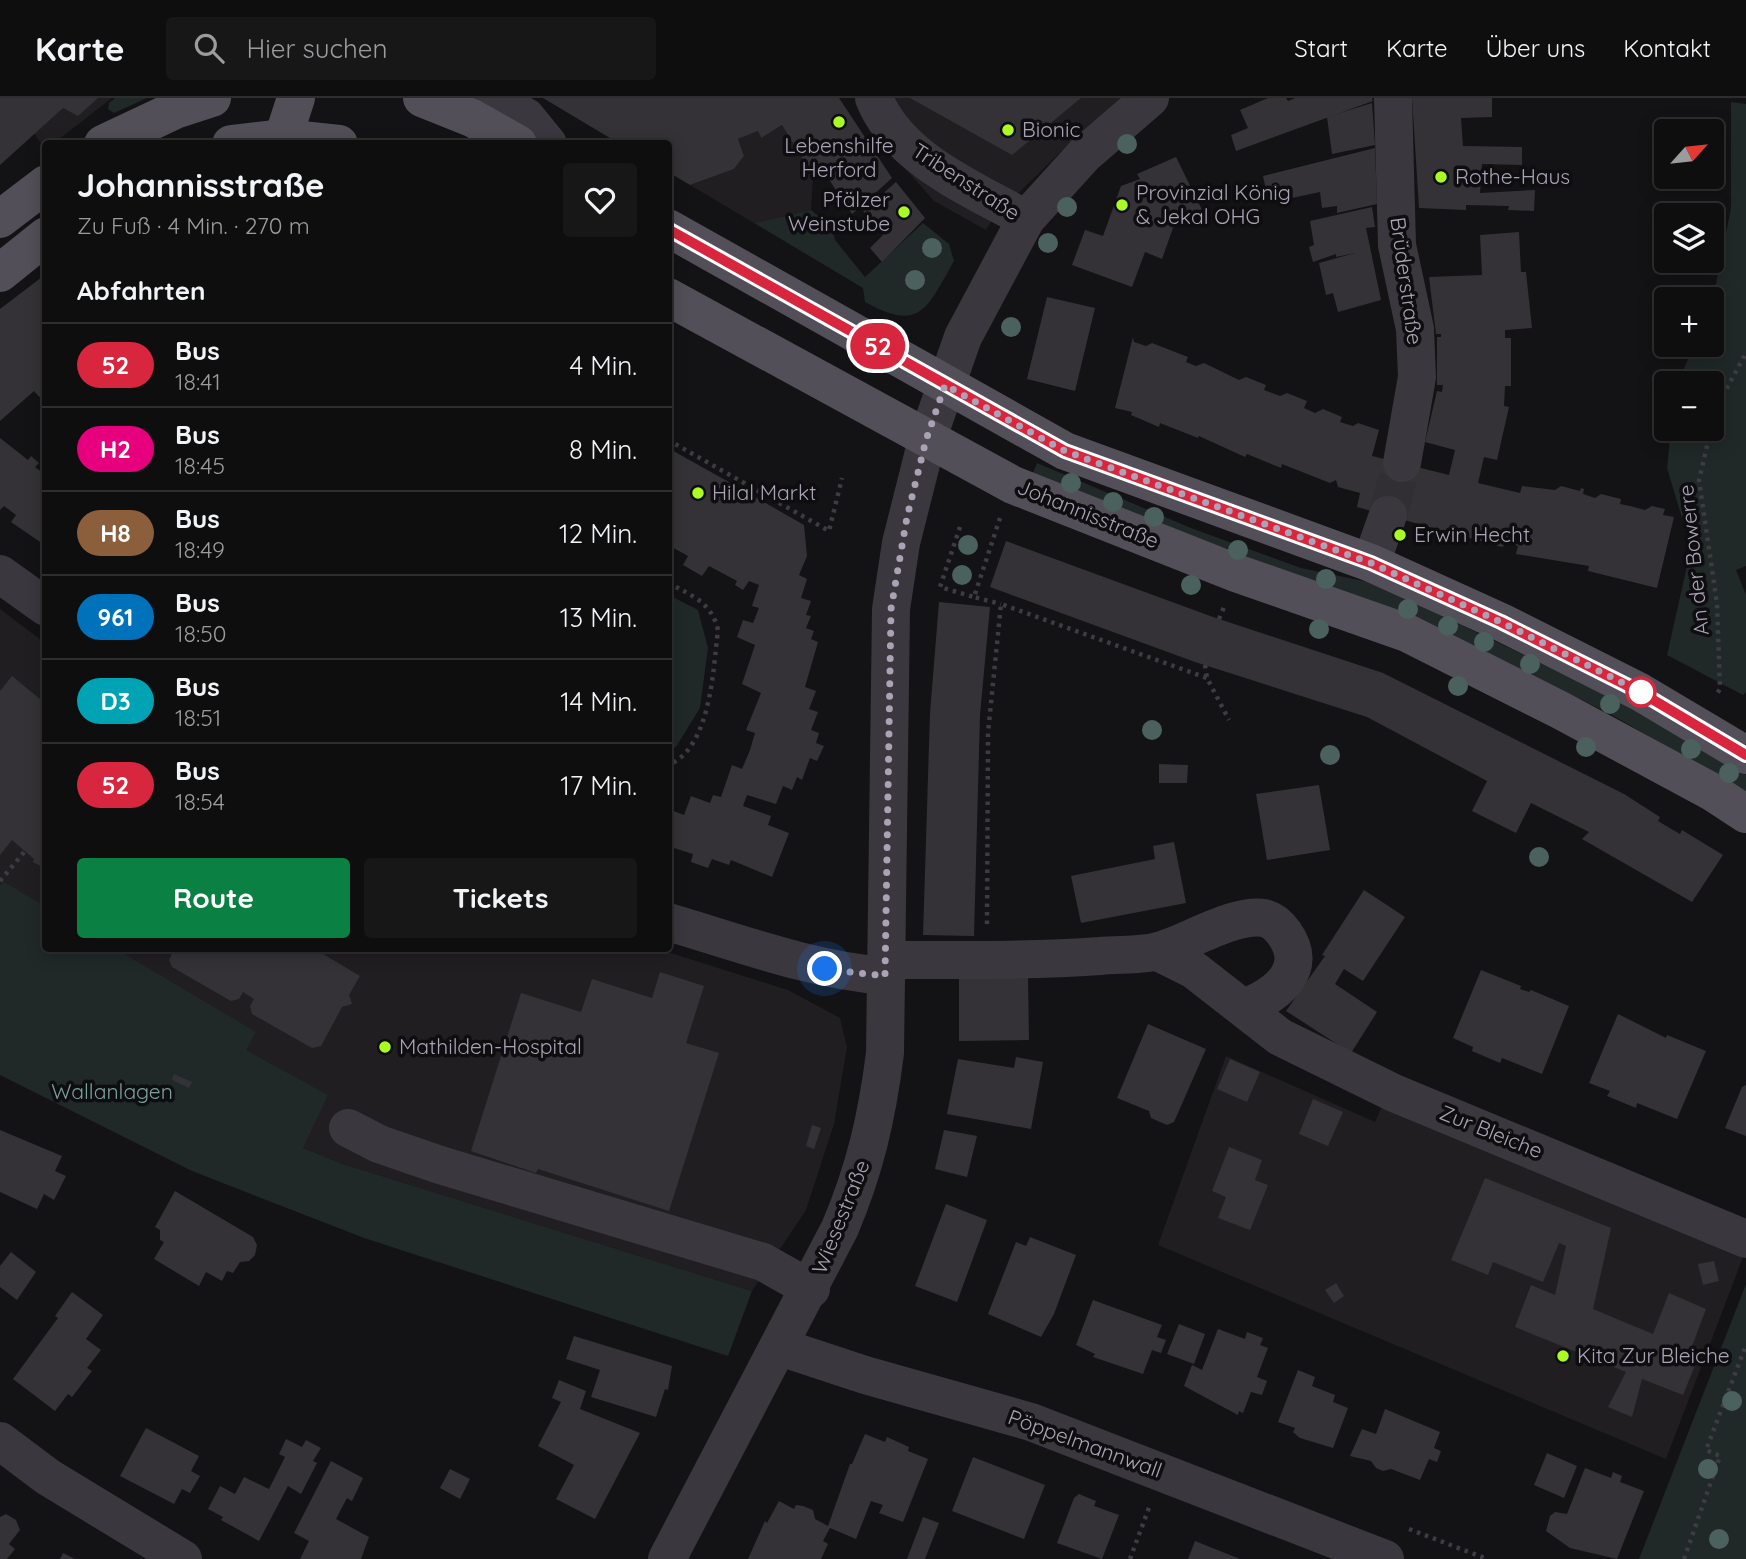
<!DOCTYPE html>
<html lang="de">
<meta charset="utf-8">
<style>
:root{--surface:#0e0e0f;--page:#171718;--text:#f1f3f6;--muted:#9b9c9e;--line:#2e2e2f;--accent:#0b8043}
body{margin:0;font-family:Quicksand,sans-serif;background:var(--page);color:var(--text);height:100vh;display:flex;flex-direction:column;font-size:26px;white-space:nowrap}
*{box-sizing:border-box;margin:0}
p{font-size:23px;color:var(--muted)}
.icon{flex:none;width:38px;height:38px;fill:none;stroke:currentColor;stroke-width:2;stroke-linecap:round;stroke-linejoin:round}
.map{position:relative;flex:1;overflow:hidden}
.side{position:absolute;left:42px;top:42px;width:630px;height:812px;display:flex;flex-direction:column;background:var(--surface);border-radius:7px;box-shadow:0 4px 18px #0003,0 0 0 2px var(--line)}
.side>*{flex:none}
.badge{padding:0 14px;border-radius:23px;font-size:24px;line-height:46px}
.needle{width:46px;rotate:63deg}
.fabs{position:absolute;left:1654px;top:21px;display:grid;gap:14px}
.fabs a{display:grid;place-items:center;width:70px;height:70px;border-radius:7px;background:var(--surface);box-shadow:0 4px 18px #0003,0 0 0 2px var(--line);font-size:35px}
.you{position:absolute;width:35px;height:35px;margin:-18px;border:5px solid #fff;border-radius:50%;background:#1a73e8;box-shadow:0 0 0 10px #1a73e833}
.map>.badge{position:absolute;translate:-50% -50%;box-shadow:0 0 0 4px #fff}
h2{padding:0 35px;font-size:26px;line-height:63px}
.round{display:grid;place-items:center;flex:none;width:74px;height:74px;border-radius:7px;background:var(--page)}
.summary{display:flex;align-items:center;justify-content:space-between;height:119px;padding:0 35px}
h1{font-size:33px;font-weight:700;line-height:52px}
.cta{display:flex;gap:14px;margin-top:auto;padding:14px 35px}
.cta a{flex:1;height:80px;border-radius:7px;background:var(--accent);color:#fff;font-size:28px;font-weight:700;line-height:80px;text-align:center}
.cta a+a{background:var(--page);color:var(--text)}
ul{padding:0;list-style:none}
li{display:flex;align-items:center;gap:21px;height:84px;padding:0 35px;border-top:2px solid var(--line)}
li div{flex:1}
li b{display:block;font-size:26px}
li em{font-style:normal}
li .badge{min-width:77px;font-weight:700;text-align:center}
header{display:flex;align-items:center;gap:42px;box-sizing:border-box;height:98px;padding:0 35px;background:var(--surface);border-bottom:2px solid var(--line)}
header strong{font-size:33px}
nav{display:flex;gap:38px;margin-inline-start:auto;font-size:24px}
.search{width:490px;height:63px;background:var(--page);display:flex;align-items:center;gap:18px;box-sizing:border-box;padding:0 24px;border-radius:7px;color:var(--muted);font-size:26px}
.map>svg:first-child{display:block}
.built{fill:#201e21}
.green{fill:#202828}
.building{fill:#343236}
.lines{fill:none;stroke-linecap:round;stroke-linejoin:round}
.minor-tunnel{stroke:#312f34;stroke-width:38;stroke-dasharray:38 19;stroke-linecap:butt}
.path{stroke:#3e3b42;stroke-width:4.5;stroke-dasharray:3.5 5;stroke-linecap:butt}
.minor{stroke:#3b373e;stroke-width:38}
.major{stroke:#534f58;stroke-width:38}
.tree{fill:#4b615d}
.line-casing{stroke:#fff;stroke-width:16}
.line{stroke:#d7263d;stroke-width:10}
.walk{stroke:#aaa2b5;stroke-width:7;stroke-dasharray:0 12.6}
.poi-dot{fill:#aafa23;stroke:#0e0d0f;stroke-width:2.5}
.stop-dot{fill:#fff;stroke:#d7263d;stroke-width:3.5}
.labels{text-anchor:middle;stroke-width:7;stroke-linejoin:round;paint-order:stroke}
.poi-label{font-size:21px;fill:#aaa2b5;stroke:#0e0d0f;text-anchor:start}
.street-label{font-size:21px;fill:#aaa2b5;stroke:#0e0d0f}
.park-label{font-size:21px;fill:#78a198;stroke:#0e0d0f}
</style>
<header>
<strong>Karte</strong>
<div class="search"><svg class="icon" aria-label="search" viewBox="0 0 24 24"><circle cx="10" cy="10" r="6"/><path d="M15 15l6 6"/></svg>Hier suchen</div>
<nav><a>Start</a><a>Karte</a><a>Über uns</a><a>Kontakt</a></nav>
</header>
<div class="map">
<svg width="1746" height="1461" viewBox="0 0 1746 1461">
<rect width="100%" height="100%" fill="#131214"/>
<g class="built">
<path d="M22 0H112L54 45 46 46 45 51 14 7Z"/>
<path d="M858 0H1131L1079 36 995 118 986 132 934 103 870 31Z"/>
<path d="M782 27 813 79 811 112 754 125 690 87 734 71 744 58 738 41 758 33 761 40Z"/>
<path d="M0 511 45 545 46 850 658 851 788 892 840 920 847 949 834 1026 806 1112 752 1193 343 1066 303 1050 0 898Z"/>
<path d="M1226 958 1375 1024 1383 1006 1745 1154 1666 1361 1158 1147Z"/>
</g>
<g class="green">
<path d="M115 0H147L114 15 108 11 109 5Z"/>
<path d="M1731 4 1746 6V468L1736 472 1746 497V594L1743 597 1667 557 1691 450 1667 370 1671 331H1712V285H1678L1694 247H1712V206L1731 110Z"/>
<path d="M811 112 832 129 835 142 865 179 923 125 949 146 954 163C927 210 921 235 865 204L863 190 754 125Z"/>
<path d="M1037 365 1191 430 1301 470 1373 485 1643 614 1746 677V694L1610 616 1449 535 1032 377Z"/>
<path d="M669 497 698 512 708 550 700 610 676 649 669 651Z"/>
<path d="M4 784 45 808 46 850 116 851 256 934 246 952 328 997 303 1050 343 1066 752 1193 728 1258 364 1140 192 1073 0 977V788Z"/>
<path d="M1746 1186V1461H1639Z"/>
</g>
<g class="building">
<path d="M0 0H98L78 18 63 10 0 67Z"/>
<path d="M543 0H839L892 80 852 116 822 71 813 79 782 27 761 40 758 33 738 41 744 58 734 71 690 87 668 74V46H620Z"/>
<path d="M910 0H1081L1012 57Z"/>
<path d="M1268 0H1286L1288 3 1295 0H1372L1373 3 1236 53 1231 37 1248 30 1240 12Z"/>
<path d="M1412 0H1492V19L1461 20 1463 48 1522 49V67L1482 66 1480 95 1535 92 1534 113 1508 112 1509 108 1466 107V112L1419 110Z"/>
<path d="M1372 5 1375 47 1332 56 1327 19Z"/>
<path d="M1375 50 1377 106 1337 115V108L1322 110 1320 94 1269 105 1263 78Z"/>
<path d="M1176 59 1204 116 1173 130 1162 161 1145 154 1132 189 1072 167 1085 132 1103 138 1121 88 1140 81 1137 76Z"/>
<path d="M896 84 925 120 882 164 870 150 883 137 863 113Z"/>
<path d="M1372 109 1375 129 1366 130 1381 202 1338 214 1333 195 1326 197 1319 165 1355 155 1336 159V156L1313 164 1309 149 1314 147 1310 123Z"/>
<path d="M1519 134 1521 174H1526L1532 230 1505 232V240H1511V288H1505L1504 308 1509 309 1497 362 1484 359 1478 385 1520 395 1522 388 1555 392 1561 388 1580 393 1581 390 1584 391 1583 396 1595 400 1601 396 1621 401 1620 406 1630 408 1645 412 1652 408 1665 411 1663 417 1674 419 1657 490 1588 473 1589 468 1516 456 1518 448 1508 445 1502 449 1357 409 1360 395 1338 389 1336 382 1330 385 1282 366 1281 370 1247 356 1245 359 1199 338 1198 340 1160 325 1159 329 1131 317 1132 314 1115 310 1133 239 1134 244 1146 248 1152 245 1188 259 1186 264 1196 268 1204 265 1239 282 1246 279 1266 287 1264 292 1280 298 1287 295 1307 303 1304 310 1315 315 1323 311 1342 319 1340 324 1353 328 1358 325 1379 332 1372 358 1449 377 1455 352 1425 344 1437 293 1442 294 1443 287H1437V239H1441V236H1436L1429 179 1482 177 1480 137Z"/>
<path d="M46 176V306L34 293 0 323V211Z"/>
<path d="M1047 199 1095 210 1075 293 1027 281Z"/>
<path d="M0 340 28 362 31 358 39 365 35 369 46 377V448L11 424 16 417 4 408 0 412Z"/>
<path d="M668 350 736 388 734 391 753 402 755 399 804 427 807 458 799 477 807 481 801 500 811 503 806 517 811 518 806 530 814 533 811 541 818 544 805 589 816 593 809 611 818 614 811 632 819 635 816 645 824 648 817 663 810 660 802 682 797 679 792 692 783 688 776 706 747 697 743 708 771 718 768 727 789 735 772 779 731 762 729 767 712 761 708 770 691 764 693 756 674 750 668 765V711L684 717 691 698 710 705 713 697 721 699 732 667 742 671 750 652 755 635 746 632 761 595 742 586 755 547 737 539 743 522 753 525 759 510 752 508 759 487 749 483 743 492 735 487 737 483 709 468 702 478 683 467 688 458 668 447Z"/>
<path d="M1006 443 1213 519 1383 575 1624 696 1660 719 1658 723 1668 729 1680 736 1682 732 1723 757 1692 804 1582 741 1589 734 1531 705 1516 735 1472 713 1487 683 1367 619 1195 564 990 489Z"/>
<path d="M939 504 990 509 980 617 974 838 923 837 930 615Z"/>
<path d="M12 578 46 606V771L33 764 34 761 12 742 0 757V593Z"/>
<path d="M1159 666 1188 667 1187 685H1159Z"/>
<path d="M1319 687 1330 752 1267 762 1256 696Z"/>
<path d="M1174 744 1186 805 1081 825 1071 778 1155 761 1153 748Z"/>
<path d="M1364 792 1405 819 1363 883 1344 871 1335 886 1377 914 1351 955 1286 913 1325 858 1322 857Z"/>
<path d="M167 850H313L360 878 349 897 352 906 342 909 321 948 312 950 252 916 250 908 254 901 243 894 239 901 231 903 172 869 169 862 173 854Z"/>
<path d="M1481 872 1521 888 1520 891 1529 894 1531 892 1569 908 1542 976 1502 960 1500 965 1472 953 1473 949 1453 940Z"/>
<path d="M660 874 704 888 686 945 719 955 669 1113 538 1071 536 1075 471 1053 521 895 581 914 592 881 652 900Z"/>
<path d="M959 879H1028L1029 942 959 943Z"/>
<path d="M1618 916 1666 940 1667 937 1706 953 1677 1021 1637 1005 1636 1010 1607 998 1610 993 1589 985Z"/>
<path d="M1148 926 1206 951 1174 1024 1167 1027 1151 1020 1149 1013 1117 1000Z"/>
<path d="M1016 959 1043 964 1031 1031 947 1016 958 961 1014 970Z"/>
<path d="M1230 961 1260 974 1247 1004 1217 991Z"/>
<path d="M174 976 192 984 189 990 172 982Z"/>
<path d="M1746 987V1038L1725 1030 1742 989Z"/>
<path d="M1313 1001 1343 1014 1328 1048 1299 1036Z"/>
<path d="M812 1027 821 1030 814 1051 806 1048Z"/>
<path d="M0 1032 62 1058 55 1073 66 1078 54 1102 44 1096 37 1111 0 1094Z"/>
<path d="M944 1032 977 1038 967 1079 935 1071Z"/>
<path d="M1229 1049 1262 1062 1255 1082 1268 1087 1250 1132 1218 1120 1226 1099 1212 1093Z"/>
<path d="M1485 1080 1611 1130 1593 1211 1653 1236 1669 1195 1706 1211 1691 1251 1700 1255 1683 1297 1642 1281 1632 1319 1608 1309 1626 1274 1515 1229 1531 1187 1555 1197 1566 1148 1559 1145 1543 1184 1493 1164 1488 1177 1451 1162Z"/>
<path d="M175 1093 253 1139 257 1147 255 1157 249 1163 240 1164 233 1175 227 1173 222 1183 206 1174 199 1188 154 1161 164 1144 160 1142V1132L155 1129Z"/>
<path d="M946 1106 987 1122 957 1204 915 1188Z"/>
<path d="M1030 1139 1076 1157 1054 1216 1041 1239 988 1216 1016 1144 1026 1148Z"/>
<path d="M11 1154 36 1174 17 1202 0 1189V1168Z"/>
<path d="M1714 1163 1719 1183 1703 1187 1698 1166Z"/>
<path d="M1336 1185 1344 1198 1334 1205 1325 1192Z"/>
<path d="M72 1194 103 1217 86 1241 101 1252 87 1270 92 1273 72 1299 68 1296 55 1313 13 1281 58 1220 55 1218Z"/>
<path d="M1093 1202 1162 1227 1157 1239 1166 1242 1161 1255 1152 1252 1143 1276 1093 1259 1095 1256 1076 1247Z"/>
<path d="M1179 1226 1205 1236 1194 1266 1167 1256Z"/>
<path d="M1218 1231 1245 1241 1247 1234 1263 1240 1260 1247 1268 1250 1257 1279 1267 1283 1262 1297 1251 1294 1243 1315 1239 1313 1238 1317 1184 1288 1192 1267 1202 1272Z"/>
<path d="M574 1238 672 1268 668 1292 665 1291 656 1319 591 1299 600 1272 566 1261Z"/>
<path d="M1298 1272 1315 1279 1312 1288 1335 1297 1333 1304 1348 1310 1333 1350 1300 1340 1293 1334 1295 1330 1278 1324Z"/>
<path d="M559 1282 586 1293 580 1311 640 1335 595 1421 556 1401 574 1367 538 1348 561 1304 552 1300Z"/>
<path d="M1385 1311 1440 1334 1434 1350 1441 1353 1437 1364 1429 1361 1420 1382 1391 1371 1383 1373 1376 1370 1371 1363 1350 1358 1362 1331 1376 1336Z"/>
<path d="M146 1330 199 1358 191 1373 200 1378 190 1395 182 1391 174 1406 120 1378Z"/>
<path d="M865 1336 885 1344 887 1339 909 1349 908 1353 928 1361 903 1424 879 1415 883 1407 871 1403 856 1441 830 1430 823 1443 828 1446 821 1461H748L765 1423 767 1425 779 1403 794 1411 796 1407 803 1408 813 1412 815 1421 828 1428 850 1366H852Z"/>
<path d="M286 1341 302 1349 306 1342 321 1350 313 1363 317 1365 301 1396 288 1388 259 1443 221 1422 223 1419 208 1411 220 1388 235 1396 244 1379 269 1391 285 1359 279 1356Z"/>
<path d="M1547 1355 1577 1368 1564 1400 1534 1387Z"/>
<path d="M973 1359 1045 1387 1024 1441 952 1413Z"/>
<path d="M331 1363 363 1380 352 1403 347 1400 336 1421 369 1439 361 1461H300L309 1443 294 1435Z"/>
<path d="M1585 1370 1611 1380 1613 1374 1622 1378 1620 1384 1644 1393 1617 1461 1570 1450 1546 1433 1550 1418 1555 1414 1567 1416Z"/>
<path d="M450 1371 470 1381 460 1401 440 1390Z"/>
<path d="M1079 1396 1096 1403 1094 1408 1119 1417 1102 1461 1057 1445 1074 1400Z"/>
<path d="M6 1416 16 1422 20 1432 9 1446 15 1451 7 1461H0V1419Z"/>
<path d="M923 1419 939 1425 925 1461H907Z"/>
<path d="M1195 1443 1240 1461H1188Z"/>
<path d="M63 1455 75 1461H60Z"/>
</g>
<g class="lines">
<path class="minor-tunnel" d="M1388 417 1402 365"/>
<g class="path">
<path d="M1712 330 1716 310 1746 255"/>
<path d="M1711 331 1699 382 1717 506 1720 591 1715 599"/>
<path d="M668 342 829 433 842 380"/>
<path d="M1000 420 974 499 1001 506"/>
<path d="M960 429 940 489 974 499"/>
<path d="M668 485C693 498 711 504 718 532 713 572 711 650 668 667"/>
<path d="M1219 521 1224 509"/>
<path d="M1205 567 1207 580 1229 622"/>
<path d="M0 783 25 753"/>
<path d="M987 826 988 635 1001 506 1207 580"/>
<path d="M1409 1431 1487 1461"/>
<path d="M1130 1461 1150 1407"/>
<path d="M1684 1461 1720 1358 1706 1352 1746 1247"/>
</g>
<g class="minor">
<path d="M493 0 526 19 548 46"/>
<path d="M874 0C898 61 973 91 1026 121"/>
<path d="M1393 0 1397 147 1415 231 1417 279 1402 365"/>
<path d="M1371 465 1388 417"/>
<path d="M0 476 46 509"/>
<path d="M668 824C740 845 810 872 885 878"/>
<path d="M1158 854 1194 872 1280 939 1394 995 1746 1141"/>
<path d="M887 862C958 862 1029 863 1100 858 1118 856 1140 858 1158 853 1186 846 1234 815 1264 820 1273 822 1279 828 1284 835 1310 871 1278 896 1246 909"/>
<path d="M348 1030 379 1046 440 1067 763 1164 811 1191"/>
<path d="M780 1249 865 1277 1031 1324 1385 1461"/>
<path d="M0 1343 48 1379 183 1461"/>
<path d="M667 1461 840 1130C865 1071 877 1019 885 955L891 511 901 445 927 342 963 239 1026 121 1085 56 1150 0"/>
</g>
<g class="major">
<path d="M422 0 472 20 518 46"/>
<path d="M283 40 296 0"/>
<path d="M103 46 175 12 212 0"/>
<path d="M231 46 283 40 339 46"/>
<path d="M0 121 46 86"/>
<path d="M668 130 1065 353 1371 465 1501 524 1640 594 1746 657"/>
<path d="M0 175 46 138"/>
<path d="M668 199 1013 387 1236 475 1407 535 1560 612 1714 695 1746 716"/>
</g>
</g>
<g class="tree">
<circle cx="1127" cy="46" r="10"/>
<circle cx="1067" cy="109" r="10"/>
<circle cx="1048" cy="145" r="10"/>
<circle cx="932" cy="150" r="10"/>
<circle cx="915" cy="182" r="10"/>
<circle cx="1011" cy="229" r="10"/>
<circle cx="1071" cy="385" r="10"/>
<circle cx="1113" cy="404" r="10"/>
<circle cx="1154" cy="419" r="10"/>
<circle cx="968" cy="447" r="10"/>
<circle cx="1238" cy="452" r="10"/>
<circle cx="962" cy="477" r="10"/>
<circle cx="1326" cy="481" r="10"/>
<circle cx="1191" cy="487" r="10"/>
<circle cx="1408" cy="511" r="10"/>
<circle cx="1448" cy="528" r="10"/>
<circle cx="1319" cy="531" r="10"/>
<circle cx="1484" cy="544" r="10"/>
<circle cx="1530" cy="566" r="10"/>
<circle cx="1458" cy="588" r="10"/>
<circle cx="1610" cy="606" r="10"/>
<circle cx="1152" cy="632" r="10"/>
<circle cx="1586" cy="649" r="10"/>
<circle cx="1691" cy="651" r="10"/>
<circle cx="1330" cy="657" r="10"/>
<circle cx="1729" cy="675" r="10"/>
<circle cx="1539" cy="759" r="10"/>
<circle cx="1732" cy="1303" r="10"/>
<circle cx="1708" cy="1371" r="10"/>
<circle cx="1719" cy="1441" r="10"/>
</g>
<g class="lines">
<defs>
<path id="line" d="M668 131 1065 353 1371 465 1501 524 1640 594 1746 657"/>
</defs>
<use href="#line" class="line-casing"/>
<use href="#line" class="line"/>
<path class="walk" d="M825 871 885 878 891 511 907 419 926 342 945 287 1065 353 1371 465 1501 524 1641 594"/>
</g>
<g class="poi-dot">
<circle cx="839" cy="24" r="7"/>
<circle cx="1008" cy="32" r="7"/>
<circle cx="1441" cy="79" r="7"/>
<circle cx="1122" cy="107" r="7"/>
<circle cx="904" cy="114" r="7"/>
<circle cx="698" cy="395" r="7"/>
<circle cx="1400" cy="437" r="7"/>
<circle cx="385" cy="949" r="7"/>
<circle cx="1563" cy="1258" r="7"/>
</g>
<circle class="stop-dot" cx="1641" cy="594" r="14"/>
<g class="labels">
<g class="poi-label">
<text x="1022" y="39">Bionic</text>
<text x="839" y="55" text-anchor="middle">Lebenshilfe<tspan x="839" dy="24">Herford</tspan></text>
<text x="1455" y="86">Rothe-Haus</text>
<text x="1136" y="102">Provinzial König<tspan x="1136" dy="24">&amp; Jekal OHG</tspan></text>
<text x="890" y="109" text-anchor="end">Pfälzer<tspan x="890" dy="24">Weinstube</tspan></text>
<text x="712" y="402">Hilal Markt</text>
<text x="1414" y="444">Erwin Hecht</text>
<text x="399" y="956">Mathilden-Hospital</text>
<text x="1577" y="1265">Kita Zur Bleiche</text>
</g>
<g class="street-label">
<text transform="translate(966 84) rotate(33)" y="7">Tribenstraße</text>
<text transform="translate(1406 183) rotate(82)" y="7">Brüderstraße</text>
<text transform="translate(1088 416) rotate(22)" y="7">Johannisstraße</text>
<text transform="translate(1694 462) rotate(-96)" y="7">An der Bowerre</text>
<text transform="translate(1491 1034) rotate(22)" y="7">Zur Bleiche</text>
<text transform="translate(841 1119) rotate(-68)" y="7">Wiesestraße</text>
<text transform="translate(1085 1346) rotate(20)" y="7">Pöppelmannwall</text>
</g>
<g class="park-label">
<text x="112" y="1001">Wallanlagen</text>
</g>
</g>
</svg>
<div class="fabs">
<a><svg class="needle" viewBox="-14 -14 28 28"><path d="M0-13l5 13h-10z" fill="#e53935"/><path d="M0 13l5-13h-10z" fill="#9b9c9e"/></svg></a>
<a><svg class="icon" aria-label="layers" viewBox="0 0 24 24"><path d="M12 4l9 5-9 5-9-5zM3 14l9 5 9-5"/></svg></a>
<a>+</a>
<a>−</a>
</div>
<div class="you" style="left:825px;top:871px"></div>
<b class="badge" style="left:878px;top:248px;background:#d7263d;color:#fff">52</b>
<section class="side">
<div class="summary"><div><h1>Johannisstraße</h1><p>Zu Fuß · 4 Min. · 270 m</p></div><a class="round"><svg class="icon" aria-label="heart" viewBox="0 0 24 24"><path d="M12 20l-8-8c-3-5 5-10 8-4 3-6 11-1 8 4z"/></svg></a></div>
<h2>Abfahrten</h2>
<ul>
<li><span class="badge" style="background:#d7263d;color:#fff">52</span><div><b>Bus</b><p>18:41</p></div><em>4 Min.</em></li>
<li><span class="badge" style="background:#e6007e;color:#fff">H2</span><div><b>Bus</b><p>18:45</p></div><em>8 Min.</em></li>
<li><span class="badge" style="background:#8b5e3c;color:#fff">H8</span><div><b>Bus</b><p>18:49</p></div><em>12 Min.</em></li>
<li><span class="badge" style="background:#0072bc;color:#fff">961</span><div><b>Bus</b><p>18:50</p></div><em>13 Min.</em></li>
<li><span class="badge" style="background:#00a3b4;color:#fff">D3</span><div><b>Bus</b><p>18:51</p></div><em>14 Min.</em></li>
<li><span class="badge" style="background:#d7263d;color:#fff">52</span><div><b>Bus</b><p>18:54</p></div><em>17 Min.</em></li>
</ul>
<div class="cta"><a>Route</a><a>Tickets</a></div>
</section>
</div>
